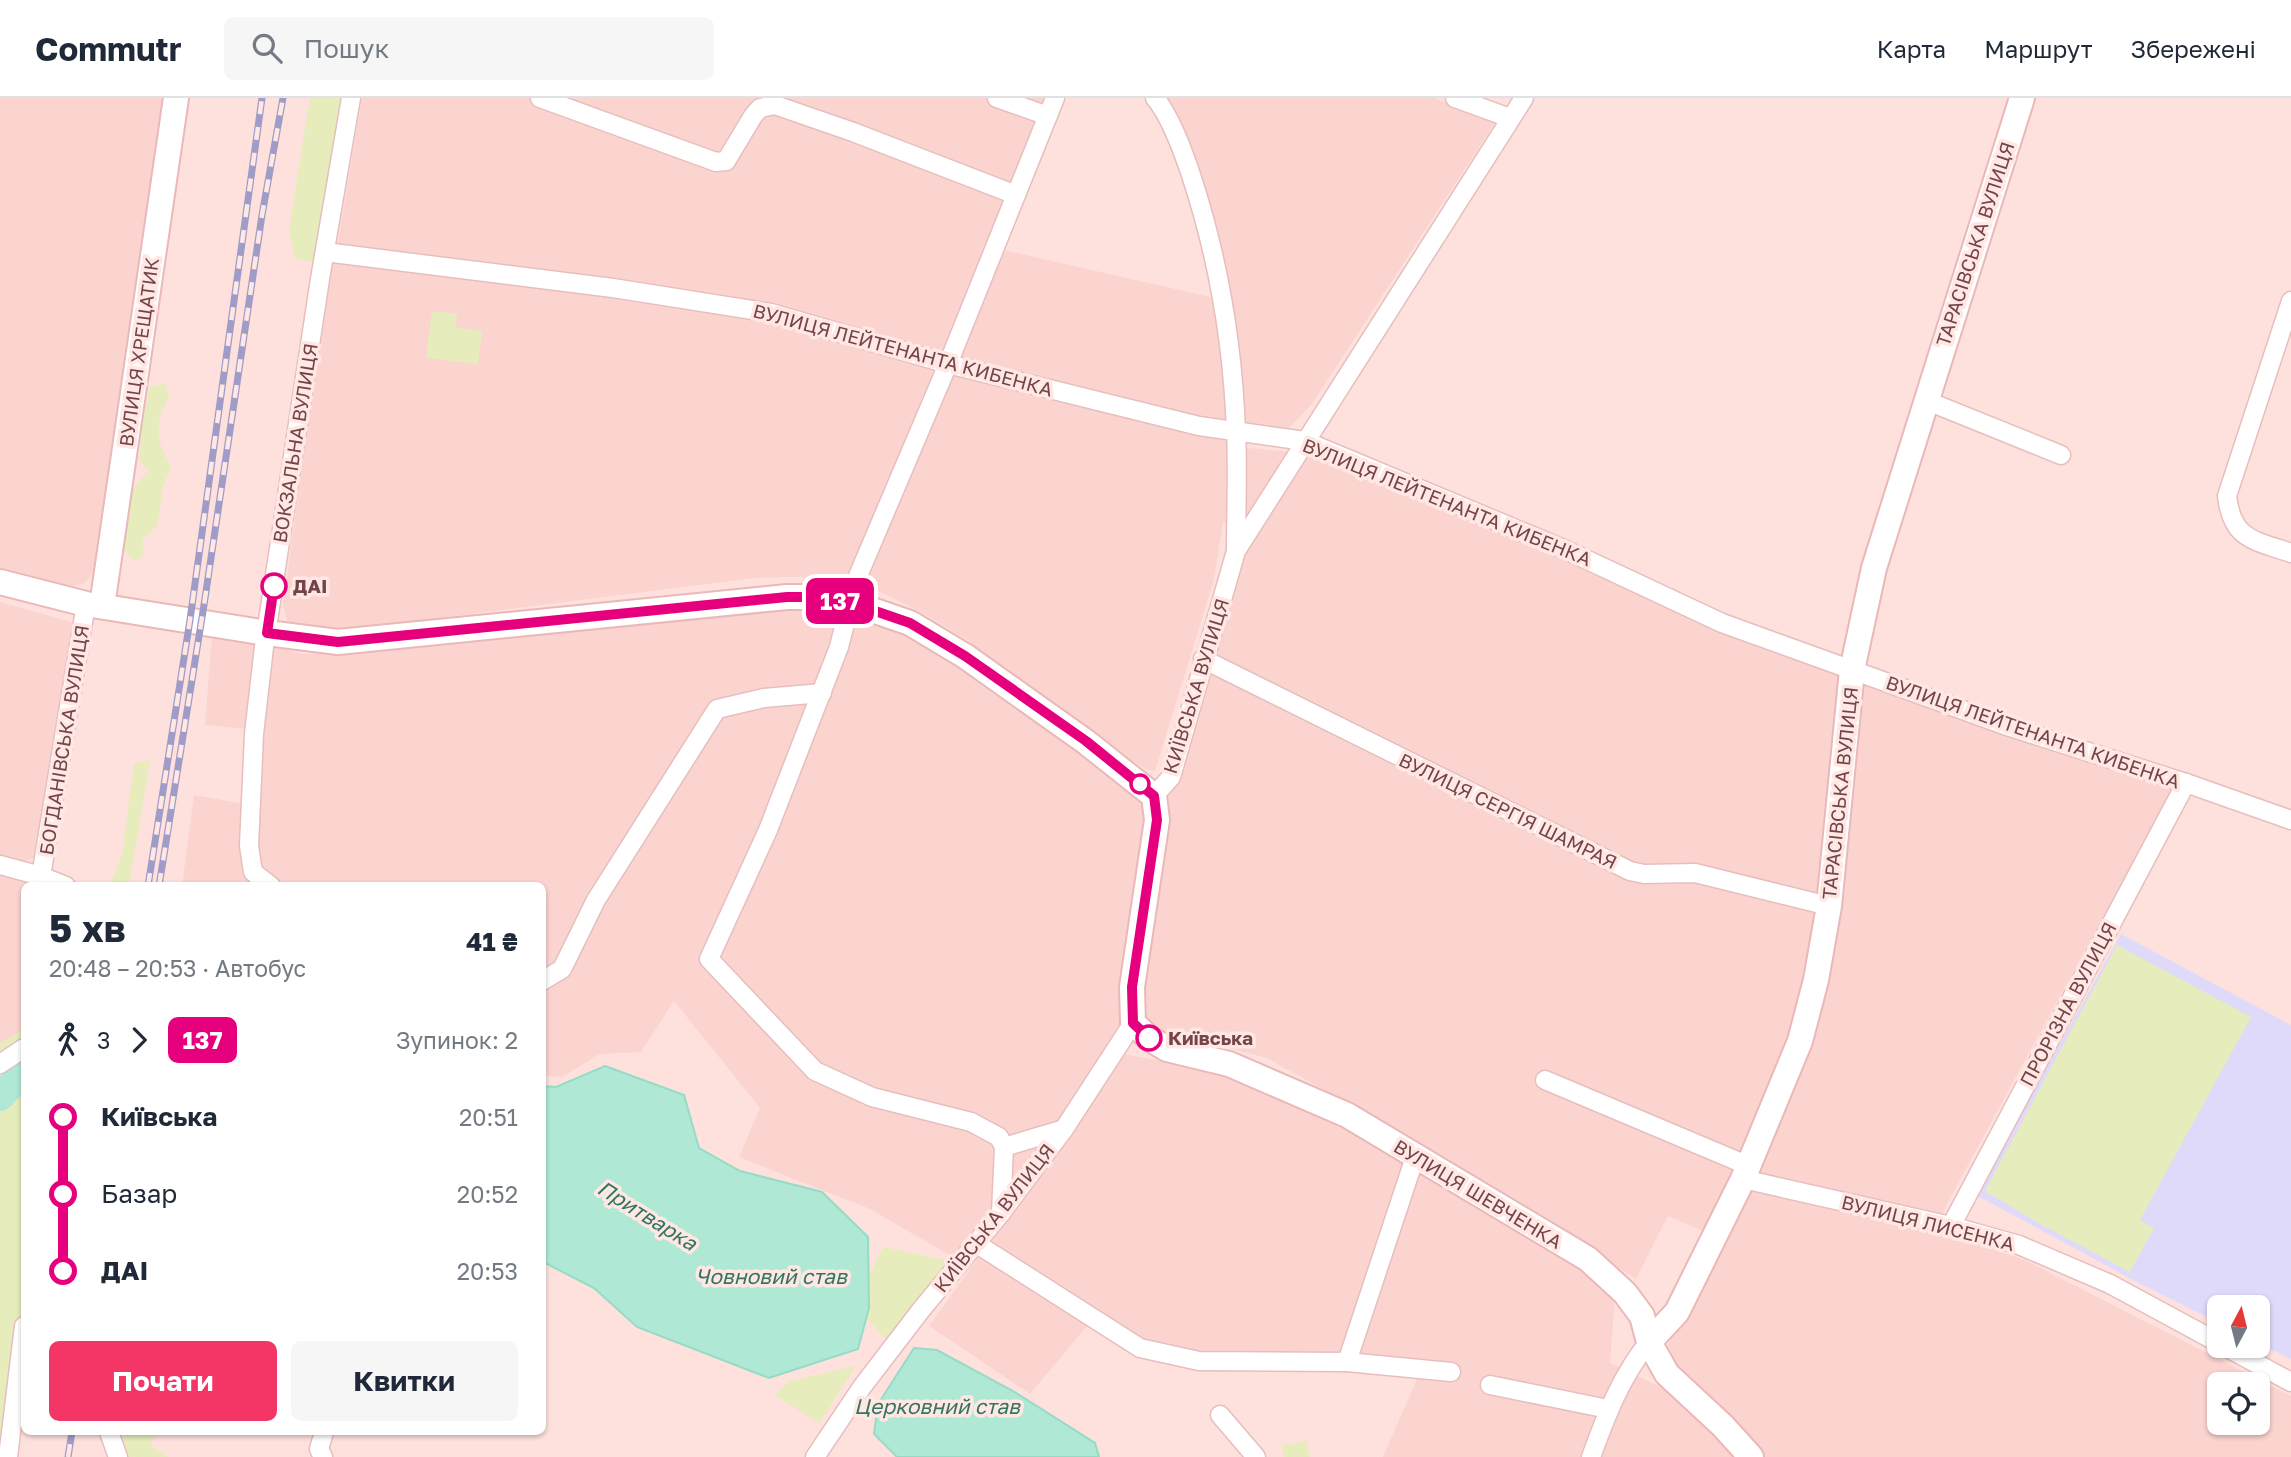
<!DOCTYPE html>
<html lang="uk">
<meta charset="utf-8">
<style>
:root{--surface:#fff;--page:#f6f6f7;--text:#1f2937;--muted:#747a83;--line:#e0e1e3;--accent:#f33666}
body{margin:0;font-family:"Golos Text",sans-serif;background:var(--page);color:var(--text);height:100vh;display:flex;flex-direction:column;font-size:26px;white-space:nowrap}
*{box-sizing:border-box;margin:0}
p{font-size:23px;color:var(--muted)}
.icon{flex:none;width:38px;height:38px;fill:none;stroke:currentColor;stroke-width:2;stroke-linecap:round;stroke-linejoin:round}
.map{position:relative;flex:1;overflow:hidden}
.side{position:absolute;left:21px;top:784px;width:525px;height:553px;display:flex;flex-direction:column;background:var(--surface);border-radius:10px;box-shadow:0 2px 5px #0004}
.side>*{flex:none}
.badge{padding:0 14px;border-radius:10px;font-size:24px;line-height:46px}
.needle{width:46px;rotate:7deg}
.buttons{position:absolute;left:2207px;top:1197px;display:grid;gap:14px}
.buttons a{display:grid;place-items:center;width:63px;height:63px;border-radius:10px;background:var(--surface);box-shadow:0 2px 5px #0004;font-size:35px}
.map>.badge{position:absolute;translate:-50% -50%;box-shadow:0 0 0 4px #fff}
.legs{display:flex;align-items:center;gap:10px;height:77px;padding:0 28px;font-size:23px}
.legs p{margin-inline-start:auto}
.headline{display:flex;align-items:center;justify-content:space-between;height:119px;padding:0 28px}
h1{font-size:38px;font-weight:700;line-height:52px}
.action{display:flex;gap:14px;margin-top:auto;padding:14px 28px}
.action a{flex:1;height:80px;border-radius:10px;background:var(--accent);color:#fff;font-size:28px;font-weight:700;line-height:80px;text-align:center}
.action a+a{background:var(--page);color:var(--text)}
ul{padding:0 28px;list-style:none}
li{display:flex;align-items:center;gap:24px;height:77px;font-size:26px}
li i{display:grid;place-items:center;width:10px;height:100%;margin:0 9px;background:currentColor}
li i::after{content:'';width:18px;height:18px;margin:-9px;border:5px solid;border-radius:50%;background:var(--surface)}
li p{margin-inline-start:auto}
li:first-child i{background:linear-gradient(#0000 50%,currentColor 0)}
li:last-child i{background:linear-gradient(currentColor 50%,#0000 0)}
header{display:flex;align-items:center;gap:42px;box-sizing:border-box;height:98px;padding:0 35px;background:var(--surface);border-bottom:2px solid var(--line)}
header strong{font-size:33px}
nav{display:flex;gap:38px;margin-inline-start:auto;font-size:24px}
.search{width:490px;height:63px;background:var(--page);display:flex;align-items:center;gap:18px;box-sizing:border-box;padding:0 24px;border-radius:10px;color:var(--muted);font-size:26px}
.map>svg:first-child{display:block}
.residential{fill:#fbd4d0;fill-rule:evenodd}
.education{fill:#dfdafa}
.green{fill:#e6ecbb}
.water{fill:#b0e8d6;stroke:#96dbc5;stroke-width:2}
.lines{fill:none;stroke-linecap:round;stroke-linejoin:round}
.river{stroke:#b0e8d6;stroke-width:28}
.street-casing{stroke:#e7bebe;stroke-width:21}
.secondary-casing{stroke:#eab8b8;stroke-width:28}
.street{stroke:#fff;stroke-width:18}
.secondary{stroke:#fff;stroke-width:24}
.rail-casing{stroke:#9f9cc7;stroke-width:7}
.rail{stroke:#ffe8e4;stroke-width:4.5;stroke-dasharray:13;stroke-linecap:butt}
.line-1-casing{stroke:#fff;stroke-width:16}
.line-1{stroke:#e6007e;stroke-width:10}
.stop-1-dot{fill:#fff;stroke:#e6007e;stroke-width:3.5}
.labels{text-anchor:middle;stroke-width:7;stroke-linejoin:round;paint-order:stroke}
.street-label{font-size:19px;fill:#75444a;stroke:#ffe8e4}
.stop-label{font-size:19px;font-weight:bold;fill:#75444a;stroke:#ffe8e4;text-anchor:start}
.water-label{font-size:21px;font-style:italic;fill:#347561;stroke:#ffe8e4}
</style>
<header>
<strong>Commutr</strong>
<div class="search"><svg class="icon" aria-label="search" viewBox="0 0 24 24"><circle cx="10" cy="10" r="6"/><path d="M15 15l6 6"/></svg>Пошук</div>
<nav><a>Карта</a><a>Маршрут</a><a>Збережені</a></nav>
</header>
<div class="map">
<svg width="2291" height="1359" viewBox="0 0 2291 1359">
<rect width="100%" height="100%" fill="#fee1dc"/>
<g class="residential">
<path d="M0 0H168L96 469 90 480 83 486 69 489 0 473Z"/>
<path d="M362 0H1045L986 148 1215 200 1227 316V348L1292 354 1249 421 1223 424 1214 482 1155 673 1148 672 1043 609 969 543 919 513 868 488 835 478 754 480 354 531 303 530 287 523 283 506 328 182 338 144Z"/>
<path d="M1164 0H1434L1496 23 1312 306 1288 331 1241 324 1237 260Z"/>
<path d="M1312 351 1842 574 1822 774 1805 887 1788 945 1705 1134 1668 1118 1636 1181 1446 1060 1267 960 1155 932 1141 912 1169 694 1180 670 1243 462Z"/>
<path d="M0 504 78 526 33 760 22 764 0 758Z"/>
<path d="M795 509 860 516 928 547 1018 605 1146 703 1149 737 1125 882 1119 938 1062 1025 956 1161 870 1111 739 1059 760 1010 674 903 641 954 600 956 562 979 543 977 542 788H182L194 697 256 708 258 632 205 627 212 536 248 542 302 556 365 554Z"/>
<path d="M1860 584 2173 690 1942 1115 1758 1075 1814 936 1832 869 1843 804Z"/>
<path d="M0 775 45 787 24 788V932L0 945Z"/>
<path d="M1125 956 1249 981 1403 1059 1578 1161 1615 1198 1610 1265 1679 1298 1738 1359H1383L1424 1265 1209 1258 1147 1244 1097 1216 1030 1296 929 1228Z"/>
<path d="M1748 1093 1942 1135 2025 1162 2291 1298V1359H1764L1677 1272 1668 1247ZM2219 1286H2258V1325H2219Z"/>
</g>
<path class="education" d="M2121 836 2291 927V1261L2258 1245V1209H2219V1225L2135 1183 1976 1097Z"/>
<g class="green">
<path d="M310 0H344L314 164 295 161 289 130Z"/>
<path d="M432 213 457 216 456 229 482 233 478 266 426 260Z"/>
<path d="M165 286 169 298C154 327 155 340 171 369L163 388 157 428 142 442 144 455 135 464 123 452 133 390 149 372 139 362 143 320 150 288Z"/>
<path d="M150 663 129 787H110L122 757 134 665Z"/>
<path d="M2117 847 2251 919 2140 1122 2154 1130 2130 1174 2042 1127 1985 1093Z"/>
<path d="M24 932V1280L0 1359V945Z"/>
<path d="M883 1149 950 1163 888 1243 855 1208Z"/>
<path d="M856 1268 819 1325 775 1297 789 1283Z"/>
<path d="M123 1334H158L150 1347 168 1359H127Z"/>
<path d="M1307 1343 1309 1359H1284L1282 1347Z"/>
</g>
<g class="water">
<path d="M605 968 684 997 699 1050 740 1073 822 1094 868 1139 869 1210 858 1251 769 1280 637 1229 594 1190 543 1164V988L556 989Z"/>
<path d="M914 1250 937 1252 1013 1293 1095 1345 1099 1359H897L874 1336 878 1306Z"/>
</g>
<g class="lines">
<path class="river" d="M0 999 24 974"/>
<defs>
<g id="street">
<path d="M540 0 716 64 726 63 753 18 760 10 775 7 853 34 1016 97"/>
<path d="M997 0 1048 18"/>
<path d="M1155 0C1171 19 1183 53 1191 77 1218 159 1233 248 1236 334 1238 373 1236 413 1236 452"/>
<path d="M1455 0 1510 20"/>
<path d="M325 154 613 190 771 215 948 266 1199 328 1305 343 1566 452 1722 525 2010 629 2186 685 2291 722"/>
<path d="M2291 203 2227 398C2232 442 2254 442 2291 455"/>
<path d="M1925 302 2061 357"/>
<path d="M1203 561 1630 773 1644 776 1695 775 1829 808"/>
<path d="M1154 698 1171 679 1236 453 1524 0"/>
<path d="M0 767 41 778 86 506"/>
<path d="M41 778 66 788"/>
<path d="M271 788 253 774 249 748 254 636 264 549 320 181 351 0"/>
<path d="M542 883 562 871 596 802 717 611 764 600 822 595"/>
<path d="M0 966 24 950"/>
<path d="M1545 982 1749 1068"/>
<path d="M1004 1049 1064 1031"/>
<path d="M1743 1081 1951 1128 2019 1147 2110 1186 2219 1245"/>
<path d="M1001 1115 1004 1049 999 1039 971 1024 872 999 815 973 709 861 768 732 839 549 855 485 948 266 1055 0"/>
<path d="M1951 1128 2186 685"/>
<path d="M977 1146 1140 1250 1199 1263 1347 1264 1451 1274"/>
<path d="M2224 1248 2291 1284"/>
<path d="M1347 1264 1415 1059"/>
<path d="M1490 1287 1608 1311"/>
<path d="M1220 1317 1256 1359"/>
<path d="M109 1334 118 1359"/>
<path d="M8 1359 24 1228"/>
<path d="M323 1359 319 1351 324 1334"/>
<path d="M815 1359 862 1289 921 1212 1001 1115 1064 1031 1133 925"/>
<path d="M1591 1359C1606 1318 1621 1278 1649 1244"/>
</g>
<g id="secondary">
<path d="M0 484 86 506 267 535 338 544 787 499H819L849 504 910 525 965 558 1086 644 1154 698 1157 722 1132 889 1133 925 1149 940 1167 951 1229 966 1347 1017 1588 1161 1625 1195 1642 1218 1649 1244 1667 1276 1723 1328 1751 1359"/>
<path d="M102 508 176 0"/>
<path d="M1649 1244 1677 1214 1743 1081 1800 943 1816 882 1829 808 1852 572 1874 470 2022 0"/>
</g>
</defs>
<use href="#street" class="street-casing"/>
<use href="#secondary" class="secondary-casing"/>
<use href="#street" class="street"/>
<use href="#secondary" class="secondary"/>
<defs>
<g id="rail">
<path d="M148 788 190 522 262 0"/>
<path d="M159 788 204 507 262 117 283 0"/>
<path d="M68 1359 72 1334"/>
</g>
</defs>
<use href="#rail" class="rail-casing"/>
<use href="#rail" class="rail"/>
</g>
<g class="lines">
<defs>
<path id="line-1" d="M274 488 267 535 338 544 787 499H819L849 504 910 525 965 558 1086 643 1154 698 1157 722 1132 889 1133 925 1149 940"/>
</defs>
<use href="#line-1" class="line-1-casing"/>
<use href="#line-1" class="line-1"/>
</g>
<g class="stop-1-dot">
<circle cx="274" cy="488" r="12"/>
<circle cx="1140" cy="686" r="9"/>
<circle cx="1149" cy="940" r="12"/>
</g>
<g class="labels">
<g class="street-label">
<text transform="translate(1975 146) rotate(-72)" y="7">ТАРАСІВСЬКА ВУЛИЦЯ</text>
<text transform="translate(903 252) rotate(15)" y="7">ВУЛИЦЯ ЛЕЙТЕНАНТА КИБЕНКА</text>
<text transform="translate(139 254) rotate(-82)" y="7">ВУЛИЦЯ ХРЕЩАТИК</text>
<text transform="translate(295 345) rotate(-81)" y="7">ВОКЗАЛЬНА ВУЛИЦЯ</text>
<text transform="translate(1447 404) rotate(22)" y="7">ВУЛИЦЯ ЛЕЙТЕНАНТА КИБЕНКА</text>
<text transform="translate(1196 588) rotate(-73)" y="7">КИЇВСЬКА ВУЛИЦЯ</text>
<text transform="translate(2033 634) rotate(19)" y="7">ВУЛИЦЯ ЛЕЙТЕНАНТА КИБЕНКА</text>
<text transform="translate(64 642) rotate(-81)" y="7">БОГДАНІВСЬКА ВУЛИЦЯ</text>
<text transform="translate(1840 695) rotate(-84)" y="7">ТАРАСІВСЬКА ВУЛИЦЯ</text>
<text transform="translate(1508 713) rotate(26)" y="7">ВУЛИЦЯ СЕРГІЯ ШАМРАЯ</text>
<text transform="translate(2068 906) rotate(-62)" y="7">ПРОРІЗНА ВУЛИЦЯ</text>
<text transform="translate(1478 1096) rotate(31)" y="7">ВУЛИЦЯ ШЕВЧЕНКА</text>
<text transform="translate(994 1120) rotate(-52)" y="7">КИЇВСЬКА ВУЛИЦЯ</text>
<text transform="translate(1928 1125) rotate(14)" y="7">ВУЛИЦЯ ЛИСЕНКА</text>
</g>
<g class="stop-label">
<text x="293" y="495">ДАІ</text>
<text x="1168" y="947">Київська</text>
</g>
<g class="water-label">
<text transform="translate(647 1118) rotate(32)" y="7">Притварка</text>
<text x="771" y="1186">Човновий став</text>
<text x="937" y="1316">Церковний став</text>
</g>
</g>
</svg>
<div class="buttons">
<a><svg class="needle" viewBox="-14 -14 28 28"><path d="M0-13l5 13h-10z" fill="#e53935"/><path d="M0 13l5-13h-10z" fill="#747a83"/></svg></a>
<a><svg class="icon" aria-label="locate" viewBox="0 0 24 24"><circle cx="12" cy="12" r="6"/><path d="M12 2v4M12 18v4M2 12h4M18 12h4"/></svg></a>
</div>
<b class="badge" style="left:840px;top:503px;background:#e6007e;color:#fff">137</b>
<section class="side">
<div class="headline"><div><h1>5 хв</h1><p>20:48 – 20:53 · Автобус</p></div><b>41 ₴</b></div>
<div class="legs"><svg class="icon" aria-label="walk" viewBox="0 0 24 24"><circle cx="13" cy="4" r="2"/><path d="M13 8l-2 6 4 7M11 14l-3 7M7 12l3-4h3l4 4"/></svg>3<svg class="icon" aria-label="forward" viewBox="0 0 24 24"><path d="M9 5l7 7-7 7"/></svg><b class="badge" style="background:#e6007e;color:#fff">137</b><p>Зупинок: 2</p></div>
<ul>
<li><i style="color:#e6007e"></i><b>Київська</b><p>20:51</p></li>
<li><i style="color:#e6007e"></i><span>Базар</span><p>20:52</p></li>
<li><i style="color:#e6007e"></i><b>ДАІ</b><p>20:53</p></li>
</ul>
<div class="action"><a>Почати</a><a>Квитки</a></div>
</section>
</div>
